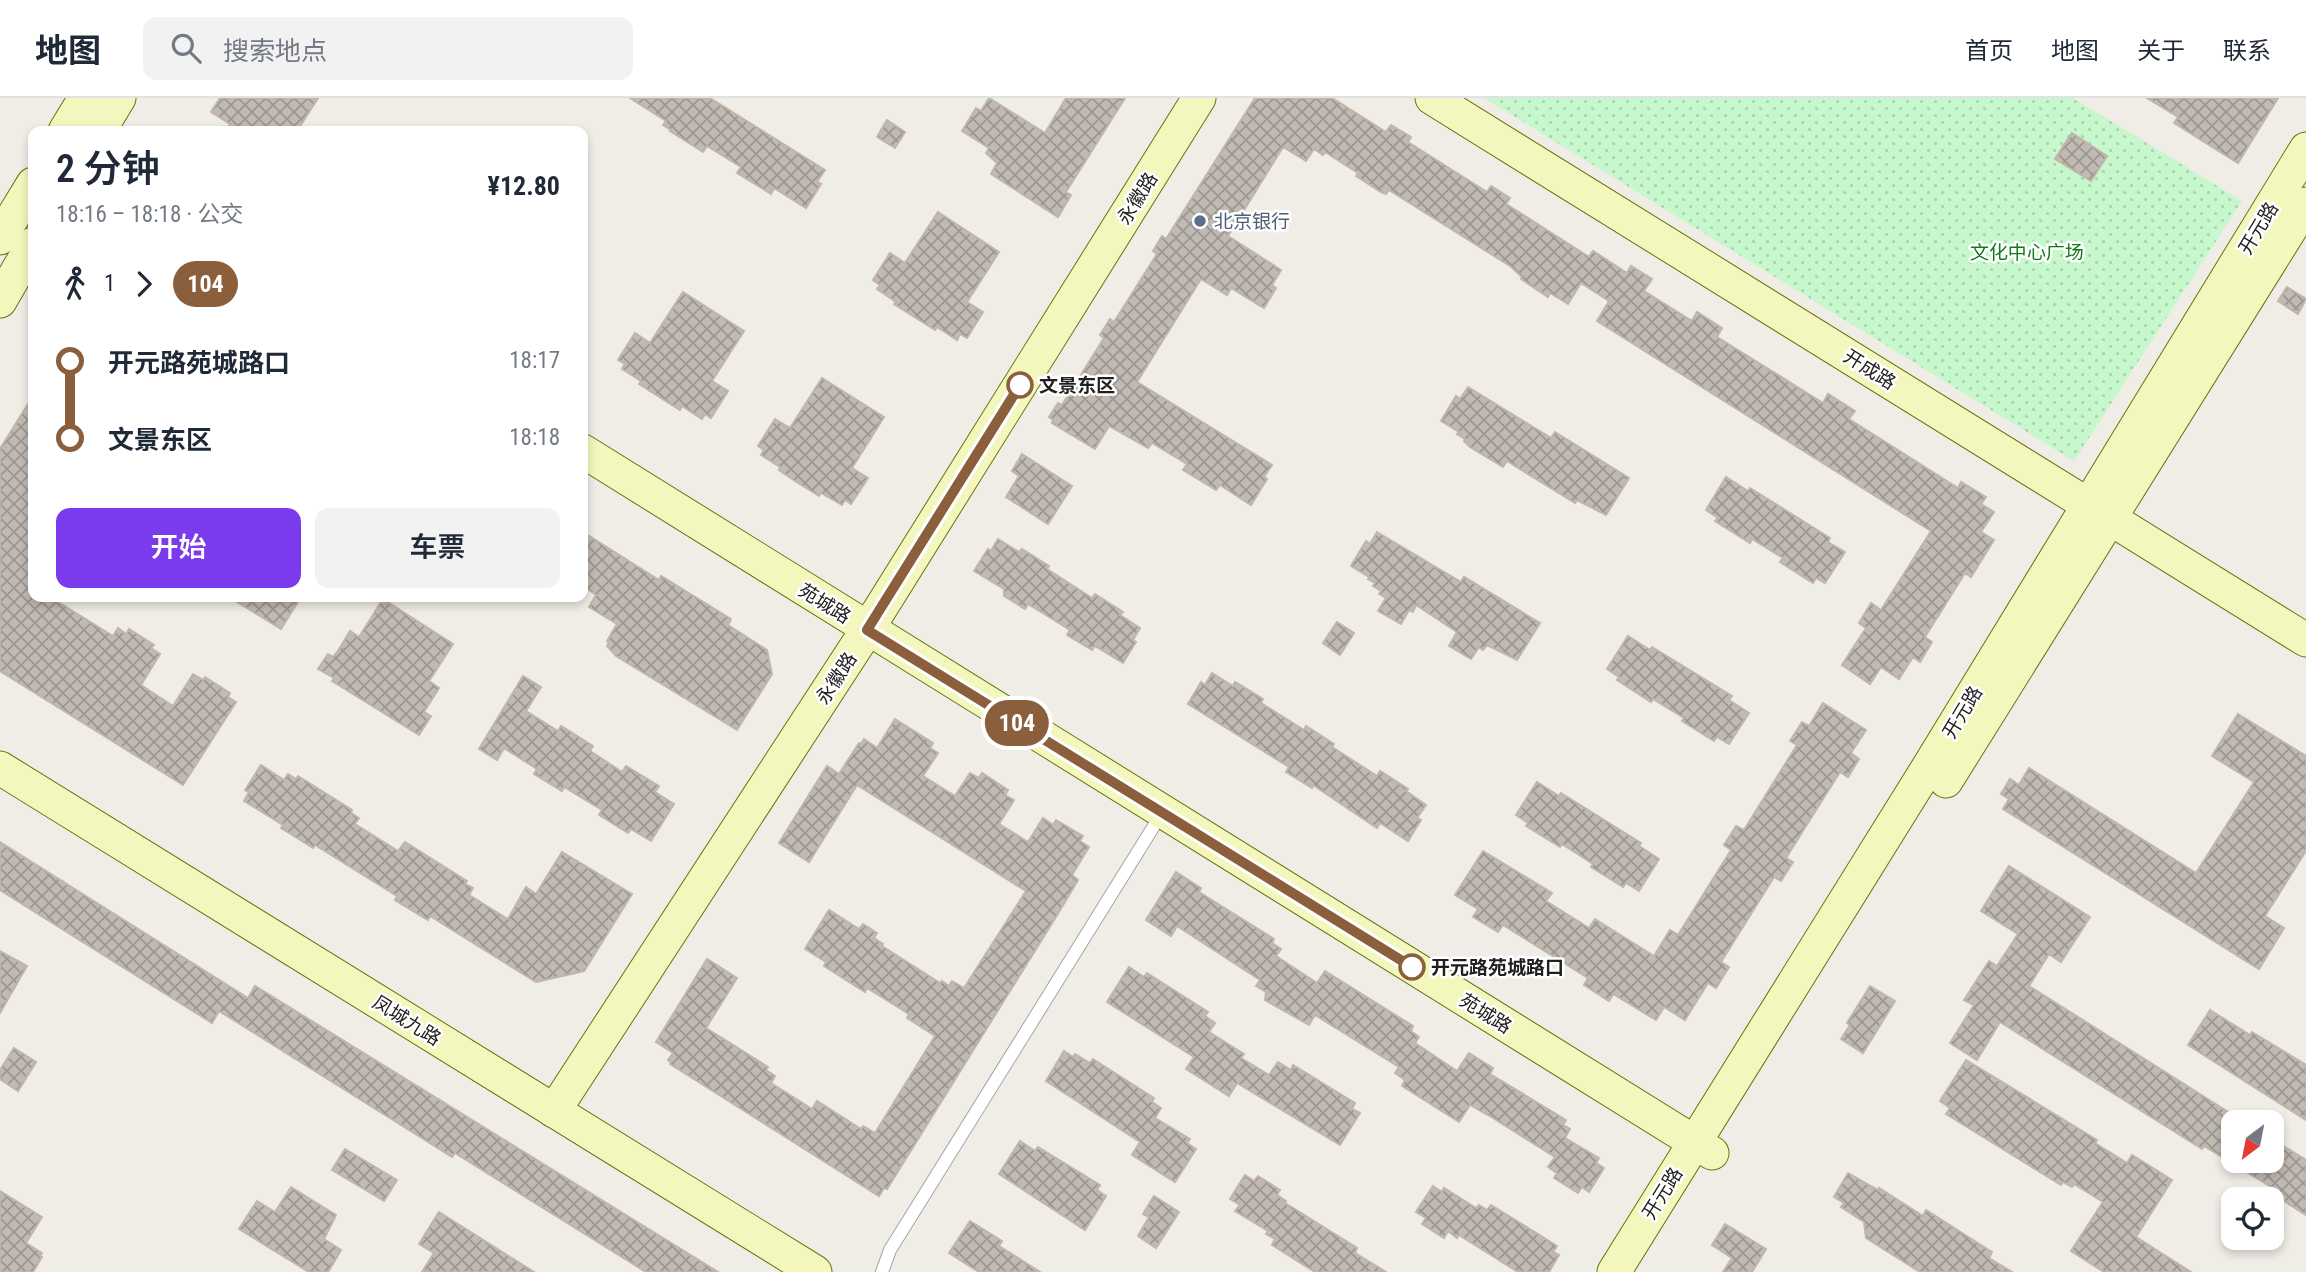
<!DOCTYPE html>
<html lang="zh">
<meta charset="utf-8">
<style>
:root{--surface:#fff;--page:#f2f2f3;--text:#1f2937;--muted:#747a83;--line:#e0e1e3;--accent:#7c3aed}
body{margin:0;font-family:"Roboto Condensed","Noto Sans SC",sans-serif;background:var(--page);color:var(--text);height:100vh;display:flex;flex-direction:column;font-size:26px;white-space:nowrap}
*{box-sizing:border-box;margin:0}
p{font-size:23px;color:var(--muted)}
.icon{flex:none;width:38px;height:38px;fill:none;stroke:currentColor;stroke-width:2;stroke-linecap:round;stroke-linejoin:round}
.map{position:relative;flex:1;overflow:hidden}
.sheet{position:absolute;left:28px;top:28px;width:560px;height:476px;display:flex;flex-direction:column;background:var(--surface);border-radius:14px;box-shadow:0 4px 10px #0003}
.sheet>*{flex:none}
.badge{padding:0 14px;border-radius:23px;font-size:24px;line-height:46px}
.needle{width:46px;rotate:212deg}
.buttons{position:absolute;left:2221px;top:1012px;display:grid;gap:14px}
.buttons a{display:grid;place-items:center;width:63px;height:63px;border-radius:14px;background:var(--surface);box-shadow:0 4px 10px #0003;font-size:35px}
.map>.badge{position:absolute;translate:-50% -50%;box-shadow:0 0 0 4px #fff}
.legs{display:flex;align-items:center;gap:10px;height:77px;padding:0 28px;font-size:23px}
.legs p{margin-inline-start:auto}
.overview{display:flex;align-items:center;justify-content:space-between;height:119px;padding:0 28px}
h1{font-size:38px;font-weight:600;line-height:52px}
.cta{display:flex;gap:14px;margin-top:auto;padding:14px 28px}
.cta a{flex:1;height:80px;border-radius:14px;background:var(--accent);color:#fff;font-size:28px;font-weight:600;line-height:80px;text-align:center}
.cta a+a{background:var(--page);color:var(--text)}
ul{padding:0 28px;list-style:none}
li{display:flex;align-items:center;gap:24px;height:77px;font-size:26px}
li i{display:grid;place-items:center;width:10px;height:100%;margin:0 9px;background:currentColor}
li i::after{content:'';width:18px;height:18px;margin:-9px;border:5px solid;border-radius:50%;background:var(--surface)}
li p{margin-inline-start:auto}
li:first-child i{background:linear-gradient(#0000 50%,currentColor 0)}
li:last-child i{background:linear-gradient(currentColor 50%,#0000 0)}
header{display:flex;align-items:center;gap:42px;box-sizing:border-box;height:98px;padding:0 35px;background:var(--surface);border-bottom:2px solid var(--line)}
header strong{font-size:33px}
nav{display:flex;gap:38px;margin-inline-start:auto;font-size:24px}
.search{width:490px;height:63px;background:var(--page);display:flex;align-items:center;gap:18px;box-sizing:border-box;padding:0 24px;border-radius:14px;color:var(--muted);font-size:26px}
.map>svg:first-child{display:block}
.park{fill:url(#park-dots)}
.building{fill:url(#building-cross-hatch);stroke:#c1b5aa;stroke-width:2}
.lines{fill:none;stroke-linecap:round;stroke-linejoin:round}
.lane-casing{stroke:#a4a4a4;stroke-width:14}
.secondary-casing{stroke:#66740a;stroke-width:35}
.lane{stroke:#fff;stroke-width:12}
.secondary{stroke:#f3f7be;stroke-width:33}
.line-1-casing{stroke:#fff;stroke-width:16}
.line-1{stroke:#8b5e3c;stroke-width:10}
.service-dot{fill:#5c6f8a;stroke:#fff;stroke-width:2.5}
.stop-1-dot{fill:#fff;stroke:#8b5e3c;stroke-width:3.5}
.labels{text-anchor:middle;stroke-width:5;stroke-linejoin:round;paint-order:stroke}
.street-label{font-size:19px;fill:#202020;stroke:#fff}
.service-label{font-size:19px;fill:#4e5e75;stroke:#fff;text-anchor:start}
.park-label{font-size:19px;fill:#117b1c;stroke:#fff}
.stop-label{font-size:19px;font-weight:bold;fill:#202020;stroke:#fff;text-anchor:start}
</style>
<header>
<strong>地图</strong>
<div class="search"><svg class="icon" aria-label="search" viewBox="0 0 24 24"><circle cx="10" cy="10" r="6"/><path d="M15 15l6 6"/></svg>搜索地点</div>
<nav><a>首页</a><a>地图</a><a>关于</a><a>联系</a></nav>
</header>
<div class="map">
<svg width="2306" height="1174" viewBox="0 0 2306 1174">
<defs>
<pattern id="park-dots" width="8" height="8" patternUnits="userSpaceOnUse" patternTransform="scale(1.75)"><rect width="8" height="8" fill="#c7f7cc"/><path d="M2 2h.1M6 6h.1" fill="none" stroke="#abd3af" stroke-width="1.8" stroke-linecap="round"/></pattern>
<pattern id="building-cross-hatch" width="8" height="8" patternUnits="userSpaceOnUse" patternTransform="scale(1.75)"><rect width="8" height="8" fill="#c1b9b3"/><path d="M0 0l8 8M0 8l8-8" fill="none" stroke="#9c9691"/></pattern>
</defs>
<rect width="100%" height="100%" fill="#f0ede7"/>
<path class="park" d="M1484 0H2073L2242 103 2074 363Z"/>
<g class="building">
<path d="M220 0H318L297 33H225L230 26 211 14Z"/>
<path d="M630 0H710L825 72 817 84 821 86 806 110 774 90 771 96 737 75 741 69 707 48 703 54 670 33 671 32 663 27 666 23Z"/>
<path d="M989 0 1045 35 1066 0H1125L1066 94 1071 97 1058 119 991 76 997 65 986 55 989 50 962 33 976 10 981 13Z"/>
<path d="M1255 0H1332L1386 34 1391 27 1411 39 1408 44 1487 94 1491 88 1510 100 1506 106 1589 159 1593 153 1627 175 1631 168 1652 181 1644 193 1692 223 1697 214 1722 230 1717 239 1823 305 1828 296 1855 313 1849 321 1958 390 1961 384 1986 399 1981 406 1994 414 1981 434 1994 442 1971 479 1965 475 1925 539 1932 544 1920 564 1913 559 1899 581 1881 569 1870 586 1842 567 1866 530 1859 525 1871 505 1881 512 1931 433 1597 223 1609 203 1581 185 1568 206 1550 195 1548 199 1521 181 1522 179 1510 168 1389 92 1386 96 1381 94 1356 78 1358 75 1325 54 1323 57 1314 51 1306 63 1283 49 1228 138 1281 172 1272 187 1276 190 1264 210 1231 190 1227 197 1201 181 1137 284 1272 367 1264 379 1267 381 1251 407 1220 387 1216 392 1183 372 1187 366 1152 345 1148 350 1109 328 1095 351 1052 325 1053 322 1049 319 1058 305 1062 307 1104 240 1100 237 1110 221 1114 224 1157 156 1153 153 1162 138 1166 141Z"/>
<path d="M2147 0H2278L2238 65 2174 25 2178 19Z"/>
<path d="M887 22 905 34 895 50 877 39Z"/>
<path d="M2072 35 2107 58 2091 83 2055 61Z"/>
<path d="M938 114 999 154 967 204 983 214 967 240 960 236 957 242 937 229 935 232 894 206 896 204 877 191 880 187 873 182 890 155 905 165Z"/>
<path d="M2287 189 2306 201 2298 216 2278 203Z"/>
<path d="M683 194 744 233 712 283 728 293 711 320 705 316 702 321 682 308 680 312 639 286 641 283 622 271 625 266 618 262 635 235 650 245Z"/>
<path d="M822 280 884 319 852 370 868 380 851 406 845 402 842 407 821 395 819 398 795 383 779 372 780 369 761 357 764 352 758 348 775 321 790 330Z"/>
<path d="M1468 289 1551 340 1555 334 1629 380 1606 417 1577 402 1575 405 1507 363 1503 369 1470 349 1464 343 1465 341 1457 336 1459 334 1441 323 1456 298 1460 301Z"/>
<path d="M33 298V499H50L113 538 118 530 126 536 129 531 154 547 151 550 160 556 141 587 173 608 193 576 203 582 205 579 230 595 228 599 236 604 183 687 0 573V351Z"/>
<path d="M1022 356 1072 388 1048 426 1006 399 1019 378 1012 373Z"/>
<path d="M1726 379 1748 393 1750 390 1830 440 1828 444 1845 454 1825 485 1816 480 1813 485 1780 464 1783 460 1752 441 1750 445 1715 423 1718 420 1706 412Z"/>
<path d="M583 434 659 482 661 478 731 521 728 527 767 552 772 576 737 632 616 558 607 548 609 544 607 543 617 526 589 509 596 497 583 488Z"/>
<path d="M1377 434 1461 484 1464 479 1540 525 1517 562 1487 547 1483 552 1479 549 1471 561 1449 548 1457 534 1416 507 1413 514 1409 512 1401 526 1378 513 1386 500 1379 496 1381 493 1373 488 1375 485 1368 481 1369 479 1351 468 1366 443 1370 446Z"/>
<path d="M998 441 1019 454 1022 451 1049 468 1047 471 1092 500 1095 496 1123 514 1120 517 1140 530 1133 542 1136 544 1123 565 1095 548 1092 552 1067 537 1070 532 1028 506 1025 511 1004 498V491L974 473 988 451 991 453Z"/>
<path d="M229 499H301L281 531Z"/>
<path d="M383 501 453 546 429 583 439 590 424 614 431 618 419 637 332 583 334 580 318 571 328 556 333 559 338 553 350 533 359 539Z"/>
<path d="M1337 524 1354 535 1340 557 1323 545Z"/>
<path d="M1628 538 1650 552 1652 549 1732 598 1729 602 1749 615 1729 646 1717 639 1714 643 1682 623 1684 620 1653 601 1651 604 1617 582 1619 579 1607 571Z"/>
<path d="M1212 575 1233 588 1235 584 1263 601 1261 605 1304 632 1306 628 1334 646 1332 649 1377 678 1380 673 1408 691 1406 693 1426 707 1417 720 1421 722 1408 743 1380 725 1377 730 1313 687 1312 690 1286 674 1289 669 1188 606 1201 584 1205 587Z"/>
<path d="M523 578 541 589 526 613 558 633 561 628 593 648 590 653 622 674 626 668 659 688 655 694 674 706 651 743 631 731 628 735 599 717 602 712 564 689 562 693 534 676 537 671 504 650 497 662 479 651Z"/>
<path d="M1823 605 1866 632 1851 655 1859 661 1848 679 1840 674 1786 760 1793 764 1781 783 1774 779 1721 864 1729 869 1716 890 1708 885 1685 922 1664 909 1656 922 1613 896 1609 903 1584 887 1588 880 1503 827 1498 834 1473 819 1478 811 1455 797 1483 753 1552 795 1546 803 1589 830 1595 821 1654 858 1670 832 1678 837 1731 752 1724 747 1736 728 1744 732 1797 647 1790 643 1802 624 1809 628Z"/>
<path d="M2238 616 2306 658V753L2265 818 2284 830 2259 871 2003 711 2009 701 2001 696 2010 681 2019 687 2029 670 2196 775 2254 684 2212 658Z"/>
<path d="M895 621 933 645 930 650 938 655 923 678 955 698 970 675 979 680 982 675 1008 692 1005 697 1014 702 999 726 1028 744 1043 720 1053 727 1056 722 1083 738 1080 743 1089 749 1072 777 1078 782 1059 814 887 1091 884 1090 879 1098 670 966 671 964 668 962 673 955 656 944 707 861 737 880 706 930 768 969 766 972 775 978 771 985 812 1011 817 1003 861 1031 863 1028 875 1035 935 938 907 920 909 916 867 890 865 894 824 868 826 864 805 851 829 812 859 831 863 826 877 835 874 840 883 846 882 848 940 885 942 883 949 888 952 883 964 890 1026 793 857 687 809 764 779 745 827 668 839 676 859 645 861 646 864 641 877 650Z"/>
<path d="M261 667 284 682 288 676 296 681 298 678 352 712 351 715 359 720 355 726 398 753 405 744 467 783 465 786 473 790 469 797 508 821 526 789 536 796 562 754 632 796 584 873 536 884 430 818 428 822 395 802 397 798 315 747 313 750 281 730 283 727 244 703 249 694 245 692Z"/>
<path d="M1537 684 1559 698 1561 695 1641 745 1639 748 1659 761 1639 793 1626 785 1623 789 1591 769 1593 766 1562 746 1560 749 1526 728 1528 725 1516 717Z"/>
<path d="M0 744 248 900 255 888 718 1174H646L455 1055 452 1059 219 913 212 925 0 792Z"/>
<path d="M2009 768 2090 819 2061 864 2049 856 2029 888 2233 1017V1062H2272V1041L2306 1062V1117L2273 1096 2276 1092 2204 1048 2202 1051 2000 924 1977 962 1950 945 1974 907 1964 902 1989 863 1997 868 2018 836 1981 813Z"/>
<path d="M1176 774 1201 790 1199 794 1274 841 1272 845 1281 851 1276 858 1317 885 1325 873 1413 928 1411 933 1419 939 1415 945 1457 973 1469 955 1493 970 1490 976 1566 1022 1563 1027 1570 1031 1565 1040 1599 1060 1596 1065 1604 1070 1589 1094 1582 1089 1578 1095 1554 1080 1557 1075 1548 1069 1555 1059 1493 1020 1470 1007 1459 1024 1402 988 1405 982 1395 975 1399 969 1315 917 1309 927 1265 902 1266 894 1256 888 1260 882 1177 828 1171 838 1146 822Z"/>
<path d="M0 853 27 868 0 915Z"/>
<path d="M1129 869 1144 879 1147 875 1208 914 1205 918 1215 925 1209 934 1244 956 1241 960 1269 977 1278 964 1291 972 1293 967 1355 1005 1352 1011 1360 1015 1340 1047 1237 985 1229 998 1186 971 1194 959 1107 904Z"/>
<path d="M1870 888 1895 903 1863 955 1841 941 1850 927 1847 925Z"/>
<path d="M2210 912 2250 937 2252 934 2306 967V1022L2188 947Z"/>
<path d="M14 950 36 964 18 993 0 981V972Z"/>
<path d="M1064 953 1073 959 1075 956 1090 965 1093 961 1154 1000 1152 1004 1161 1010 1155 1020 1190 1041 1187 1045 1196 1051 1175 1084 1132 1057 1140 1044 1046 983Z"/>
<path d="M1966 962 2097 1042 2095 1045 2127 1065 2132 1057 2172 1082 2136 1139 2191 1174H2104L2071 1153 2103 1104 2074 1086 2072 1089 2063 1084 2061 1087 1946 1016 1950 1010 1940 1003Z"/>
<path d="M1020 1043 1035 1053 1038 1049 1100 1087 1097 1092 1106 1098 1085 1132 999 1076Z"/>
<path d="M345 1051 397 1082 384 1103 332 1072Z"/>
<path d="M1848 1075 1878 1092 1879 1090 1923 1118 1926 1112 1992 1154 1989 1160 2012 1174H1920L1866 1140 1864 1124 1841 1109 1844 1105 1834 1099Z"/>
<path d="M1245 1077 1254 1083 1258 1078 1280 1092 1277 1097 1286 1103 1285 1105 1357 1150 1355 1155 1386 1174H1315L1272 1147 1275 1141 1266 1136 1268 1133 1235 1113 1240 1107 1230 1101Z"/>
<path d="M1433 1088 1442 1094 1444 1090 1476 1110 1479 1107 1487 1112 1491 1107 1557 1148 1553 1154 1559 1157 1549 1174H1518L1459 1137 1457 1140 1448 1133 1444 1140 1422 1126 1426 1120 1416 1114Z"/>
<path d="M291 1089 336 1117 324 1141 341 1152 328 1174H309L239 1131 257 1103 275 1114Z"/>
<path d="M0 1093 42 1119 26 1145 42 1155 40 1158 42 1159 33 1174H0Z"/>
<path d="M1154 1098 1179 1114 1156 1150 1138 1138 1149 1119 1143 1116Z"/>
<path d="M439 1114 534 1174H422L434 1155 419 1146Z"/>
<path d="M970 1123 1002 1143 999 1148 1040 1174H979L949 1155Z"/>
<path d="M1725 1126 1766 1151 1752 1174H1723L1732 1160 1712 1147Z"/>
</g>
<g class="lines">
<defs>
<path id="lane" d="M882 1174 890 1152 1162 715"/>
<g id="secondary">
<path d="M1432 0 2306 542"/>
<path d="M65 33 85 0"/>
<path d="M99 33 119 0"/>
<path d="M0 140 33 86"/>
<path d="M0 203 33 146"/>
<path d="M583 353 1712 1055"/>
<path d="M0 670 815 1174"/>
<path d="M1946 683 2306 106"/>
<path d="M554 1013 867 532 1199 0"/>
<path d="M1614 1174 1929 668 2306 51"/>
</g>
</defs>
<use href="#lane" class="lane-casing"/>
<use href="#secondary" class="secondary-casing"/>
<use href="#lane" class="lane"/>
<use href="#secondary" class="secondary"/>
</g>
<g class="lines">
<defs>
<path id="line-1" d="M1020 287 867 532 1412 869"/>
</defs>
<use href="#line-1" class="line-1-casing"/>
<use href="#line-1" class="line-1"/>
</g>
<circle class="service-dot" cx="1200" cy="123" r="7"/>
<g class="stop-1-dot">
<circle cx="1020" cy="287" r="12"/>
<circle cx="1412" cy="869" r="12"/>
</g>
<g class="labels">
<g class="street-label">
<text transform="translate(1137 100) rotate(-58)" y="7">永徽路</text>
<text transform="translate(2258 130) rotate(-59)" y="7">开元路</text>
<text transform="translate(1870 271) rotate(32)" y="7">开成路</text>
<text transform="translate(825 505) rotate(32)" y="7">苑城路</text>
<text transform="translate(836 580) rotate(-57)" y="7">永徽路</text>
<text transform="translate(1962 614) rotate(-59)" y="7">开元路</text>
<text transform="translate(1486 915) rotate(32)" y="7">苑城路</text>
<text transform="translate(407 922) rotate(32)" y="7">凤城九路</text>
<text transform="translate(1662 1095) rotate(-58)" y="7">开元路</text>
</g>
<g class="service-label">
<text x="1214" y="130">北京银行</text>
</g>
<g class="park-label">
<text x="2027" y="161">文化中心广场</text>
</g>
<g class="stop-label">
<text x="1039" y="294">文景东区</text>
<text x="1431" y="876">开元路苑城路口</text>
</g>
</g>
</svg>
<div class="buttons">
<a><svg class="needle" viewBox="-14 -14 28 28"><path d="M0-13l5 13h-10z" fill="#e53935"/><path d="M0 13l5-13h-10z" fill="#747a83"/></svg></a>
<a><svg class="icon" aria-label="locate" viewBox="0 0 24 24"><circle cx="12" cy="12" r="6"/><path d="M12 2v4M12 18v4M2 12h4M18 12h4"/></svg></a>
</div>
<b class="badge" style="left:1017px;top:625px;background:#8b5e3c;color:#fff">104</b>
<section class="sheet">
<div class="overview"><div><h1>2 分钟</h1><p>18:16 – 18:18 · 公交</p></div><b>¥12.80</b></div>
<div class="legs"><svg class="icon" aria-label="walk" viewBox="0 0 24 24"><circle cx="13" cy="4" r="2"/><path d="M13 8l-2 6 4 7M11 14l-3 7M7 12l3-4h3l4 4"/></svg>1<svg class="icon" aria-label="forward" viewBox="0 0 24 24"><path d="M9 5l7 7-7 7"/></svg><b class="badge" style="background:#8b5e3c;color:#fff">104</b></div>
<ul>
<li><i style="color:#8b5e3c"></i><b>开元路苑城路口</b><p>18:17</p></li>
<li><i style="color:#8b5e3c"></i><b>文景东区</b><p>18:18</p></li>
</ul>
<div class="cta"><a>开始</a><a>车票</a></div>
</section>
</div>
